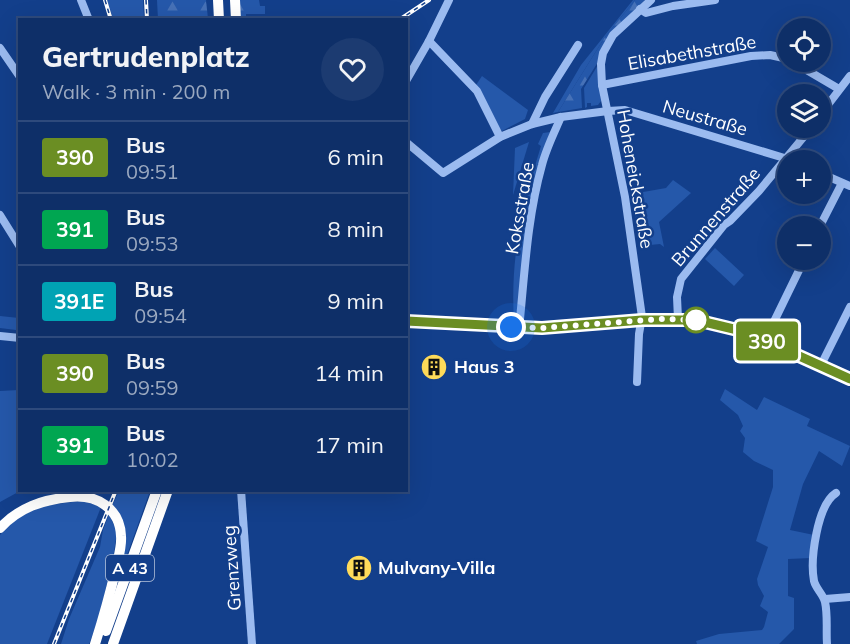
<!DOCTYPE html>
<meta charset="utf-8">
<style>
:root{--surface:#0e2f68;--page:#1c3b71;--text:#f1f3f6;--muted:#9ba9c0;--line:#2e4a7c}
body{margin:0;font-family:Mulish,sans-serif;background:var(--page);color:var(--text);height:100vh;display:flex;flex-direction:column;font-size:22px;white-space:nowrap}
*{box-sizing:border-box;margin:0}
p{font-size:20px;color:var(--muted)}
.icon{flex:none;width:33px;height:33px;fill:none;stroke:currentColor;stroke-width:2;stroke-linecap:round;stroke-linejoin:round}
.map{position:relative;flex:1;overflow:hidden}
.side{position:absolute;left:18px;top:18px;width:390px;height:474px;display:flex;flex-direction:column;background:var(--surface);border-radius:0px;box-shadow:0 6px 24px #0002,0 0 0 2px var(--line)}
.side>*{flex:none}
.badge{padding:0 12px;border-radius:4px;font-size:21px;line-height:39px}
.buttons{position:absolute;left:777px;top:18px;display:grid;gap:12px}
.buttons a{display:grid;place-items:center;width:54px;height:54px;border-radius:50%;background:var(--surface);box-shadow:0 6px 24px #0002,0 0 0 2px var(--line);font-size:30px}
.you{position:absolute;width:30px;height:30px;margin:-15px;border:4px solid #fff;border-radius:50%;background:#1a73e8;box-shadow:0 0 0 9px #1a73e833}
.map>.badge{position:absolute;translate:-50% -50%;box-shadow:0 0 0 3px #fff}
.round{display:grid;place-items:center;flex:none;width:63px;height:63px;border-radius:32px;background:var(--page)}
.summary{display:flex;align-items:center;justify-content:space-between;height:102px;padding:0 24px}
h1{font-size:28px;font-weight:800;line-height:45px}
ul{padding:0;list-style:none}
li{display:flex;align-items:center;gap:18px;height:72px;padding:0 24px;border-top:2px solid var(--line)}
li div{flex:1}
li b{display:block;font-size:22px}
li em{font-style:normal}
li .badge{min-width:66px;font-weight:700;text-align:center}
.map>svg:first-child{display:block}
.green{fill:#2558aa}
.forest{fill:url(#forest-firs)}
.lines{fill:none;stroke-linecap:round;stroke-linejoin:round}
.minor{stroke:#9bbbf0;stroke-width:8}
.highway{stroke:#fff;stroke-width:10}
.rail-casing{stroke:#fff;stroke-width:4}
.rail{stroke:#133f8b;stroke-width:1.5;stroke-dasharray:4.5;stroke-linecap:butt}
.line-casing{stroke:#fff;stroke-width:14}
.line{stroke:#6b8e23;stroke-width:9}
.walk{stroke:#fff;stroke-width:6;stroke-dasharray:0 10.8}
.stop-dot{fill:#fff;stroke:#6b8e23;stroke-width:3}
.labels{text-anchor:middle;stroke-width:5;stroke-linejoin:round;paint-order:stroke}
.shield{fill:#133f8b;stroke:#b8c5dc;stroke-width:1.5}
.shield-label{font-size:16px;font-weight:bold;fill:#fff}
.street-label{font-size:18px;fill:#fff;stroke:#133f8b}
.poi-label{font-size:18px;font-weight:bold;fill:#fff;stroke:#133f8b;text-anchor:start}
</style>
<div class="map">
<svg width="850" height="644" viewBox="0 0 850 644">
<defs>
<pattern id="forest-firs" width="22" height="20" patternUnits="userSpaceOnUse" patternTransform="scale(1.5)"><rect width="22" height="20" fill="#2558aa"/><path d="M5 1l3.5 6h-7zM16 11l3.5 6h-7z" fill="#4671b7"/></pattern>
</defs>
<rect width="100%" height="100%" fill="#133f8b"/>
<g class="green">
<path d="M107 0H143L144 19H113Z"/>
<path d="M633 0H635L605 37 558 112 553 113 581 65Z"/>
<path d="M598 65 601 101 598 105 591 106V103H587V107L585 108 584 88Z"/>
<path d="M482 76 528 110 525 119 502 131 496 126 476 85Z"/>
<path d="M550 132 541 157 517 320 514 322C510 257 522 207 541 146L538 144 543 133Z"/>
<path d="M529 142 513 195 515 148Z"/>
<path d="M673 180 691 193 659 222 664 247 660 244 640 246 632 194 666 188Z"/>
<path d="M715 248 744 275 734 286 705 259Z"/>
<path d="M0 316 19 318V335H16V330L0 328Z"/>
<path d="M725 389 757 410 764 397 810 419 807 426 850 446 842 466 819 451 803 484 790 530 814 535 811 558 788 559V596L794 598V629L779 644H697L696 641 719 634 762 630 764 627 768 612 760 606 764 596 758 585 757 579 768 547 756 541 773 487V470L754 461 743 452 745 438 740 431 743 426 738 415 720 400Z"/>
<path d="M19 390 20 491 0 502V391Z"/>
<path d="M119 491H150L117 583 121 560 112 506Z"/>
<path d="M84 501 101 507 47 644H0V535C23 507 50 504 84 501Z"/>
<path d="M109 514 117 532 113 558 100 613 90 642 89 644H61L69 619 100 547 103 530Z"/>
</g>
<g class="forest">
<path d="M157 0H206L208 19H158Z"/>
<path d="M237 0H259L260 6H265V14H246V19H238Z"/>
<path d="M635 0H645L611 33 598 62 581 89 582 108 558 112 605 37Z"/>
</g>
<g class="lines">
<g class="minor">
<path d="M81 0 89 20"/>
<path d="M640 9 646 13 673 6 715 0"/>
<path d="M429 41 477 91 500 137"/>
<path d="M0 48 20 77"/>
<path d="M793 62 839 89"/>
<path d="M406 81 429 41 449 0"/>
<path d="M602 85 751 56 770 55 788 59"/>
<path d="M820 115 850 76"/>
<path d="M532 124 545 97 578 45"/>
<path d="M406 142 443 173 500 137 532 124 561 117 608 111 625 110 791 160"/>
<path d="M820 173 850 186"/>
<path d="M0 215 20 247"/>
<path d="M820 226 842 183"/>
<path d="M520 319C525 267 528 215 542 165 546 149 554 133 561 117"/>
<path d="M678 319 677 297 681 279 724 225 730 221 759 191 811 128"/>
<path d="M406 321 542 328 642 320H696L746 332 850 379"/>
<path d="M0 336 20 338"/>
<path d="M765 340 804 260"/>
<path d="M821 365 850 307"/>
<path d="M637 382 639 334 642 317 625 197 602 85 601 64 603 53 613 35 651 0"/>
<path d="M241 490 252 644"/>
<path d="M825 599 850 597"/>
<path d="M827 644C826 631 828 615 825 602 823 594 816 589 814 581 810 560 817 505 836 493"/>
</g>
<g class="highway">
<path d="M218 0 219 20"/>
<path d="M235 0 236 20"/>
<path d="M0 528C20 507 42 500 70 497 96 494 120 508 121 536 122 547 118 558 116 568 110 594 103 619 95 644"/>
<path d="M106 631 157 490"/>
<path d="M113 644 168 490"/>
</g>
<defs>
<g id="rail">
<path d="M105 0 111 20"/>
<path d="M146 0 147 20"/>
<path d="M399 20 429 0"/>
<path d="M54 644 116 490"/>
</g>
</defs>
<use href="#rail" class="rail-casing"/>
<use href="#rail" class="rail"/>
</g>
<g class="lines">
<defs>
<path id="line" d="M406 321 542 328 642 320H696L746 332 850 379"/>
</defs>
<use href="#line" class="line-casing"/>
<use href="#line" class="line"/>
<path class="walk" d="M511 327 542 328 660 319 696 320"/>
</g>
<defs>
<symbol id="building-disc" viewBox="-11 -11 22 22"><circle r="9.5" fill="#ffdb5a" stroke="#133f8b"/><path d="M-4-6H4V6H1V3H-1V6H-4ZM-2.5-4.3h1.7v1.8h-1.7ZM.8-4.3h1.7v1.8H.8ZM-2.5-1h1.7V.8h-1.7ZM.8-1h1.7V.8H.8Z" fill="#111"/></symbol>
</defs>
<g fill-rule="evenodd">
<use href="#building-disc" x="419" y="352" width="30" height="30"/>
<use href="#building-disc" x="344" y="553" width="30" height="30"/>
</g>
<circle class="stop-dot" cx="696" cy="320" r="12"/>
<g class="labels">
<rect class="shield" x="106" y="555" width="48" height="26" rx="4.5"/>
<g class="shield-label">
<text x="130" y="574">A 43</text>
</g>
<g class="street-label">
<text transform="translate(692 53) rotate(-10)" y="6">Elisabethstraße</text>
<text transform="translate(705 118) rotate(16)" y="6">Neustraße</text>
<text transform="translate(635 179) rotate(80)" y="6">Hoheneickstraße</text>
<text transform="translate(520 208) rotate(-80)" y="6">Koksstraße</text>
<text transform="translate(716 217) rotate(-49)" y="6">Brunnenstraße</text>
<text transform="translate(232 568) rotate(-94)" y="6">Grenzweg</text>
</g>
<g class="poi-label">
<text x="454" y="373">Haus 3</text>
<text x="378" y="574">Mulvany-Villa</text>
</g>
</g>
</svg>
<div class="buttons">
<a><svg class="icon" aria-label="locate" viewBox="0 0 24 24"><circle cx="12" cy="12" r="6"/><path d="M12 2v4M12 18v4M2 12h4M18 12h4"/></svg></a>
<a><svg class="icon" aria-label="layers" viewBox="0 0 24 24"><path d="M12 4l9 5-9 5-9-5zM3 14l9 5 9-5"/></svg></a>
<a>+</a>
<a>−</a>
</div>
<div class="you" style="left:511px;top:327px"></div>
<b class="badge" style="left:767px;top:341px;background:#6b8e23;color:#fff">390</b>
<section class="side">
<div class="summary"><div><h1>Gertrudenplatz</h1><p>Walk · 3 min · 200 m</p></div><a class="round"><svg class="icon" aria-label="heart" viewBox="0 0 24 24"><path d="M12 20l-8-8c-3-5 5-10 8-4 3-6 11-1 8 4z"/></svg></a></div>
<ul>
<li><span class="badge" style="background:#6b8e23;color:#fff">390</span><div><b>Bus</b><p>09:51</p></div><em>6 min</em></li>
<li><span class="badge" style="background:#00a651;color:#fff">391</span><div><b>Bus</b><p>09:53</p></div><em>8 min</em></li>
<li><span class="badge" style="background:#00a3b4;color:#fff">391E</span><div><b>Bus</b><p>09:54</p></div><em>9 min</em></li>
<li><span class="badge" style="background:#6b8e23;color:#fff">390</span><div><b>Bus</b><p>09:59</p></div><em>14 min</em></li>
<li><span class="badge" style="background:#00a651;color:#fff">391</span><div><b>Bus</b><p>10:02</p></div><em>17 min</em></li>
</ul>
</section>
</div>
